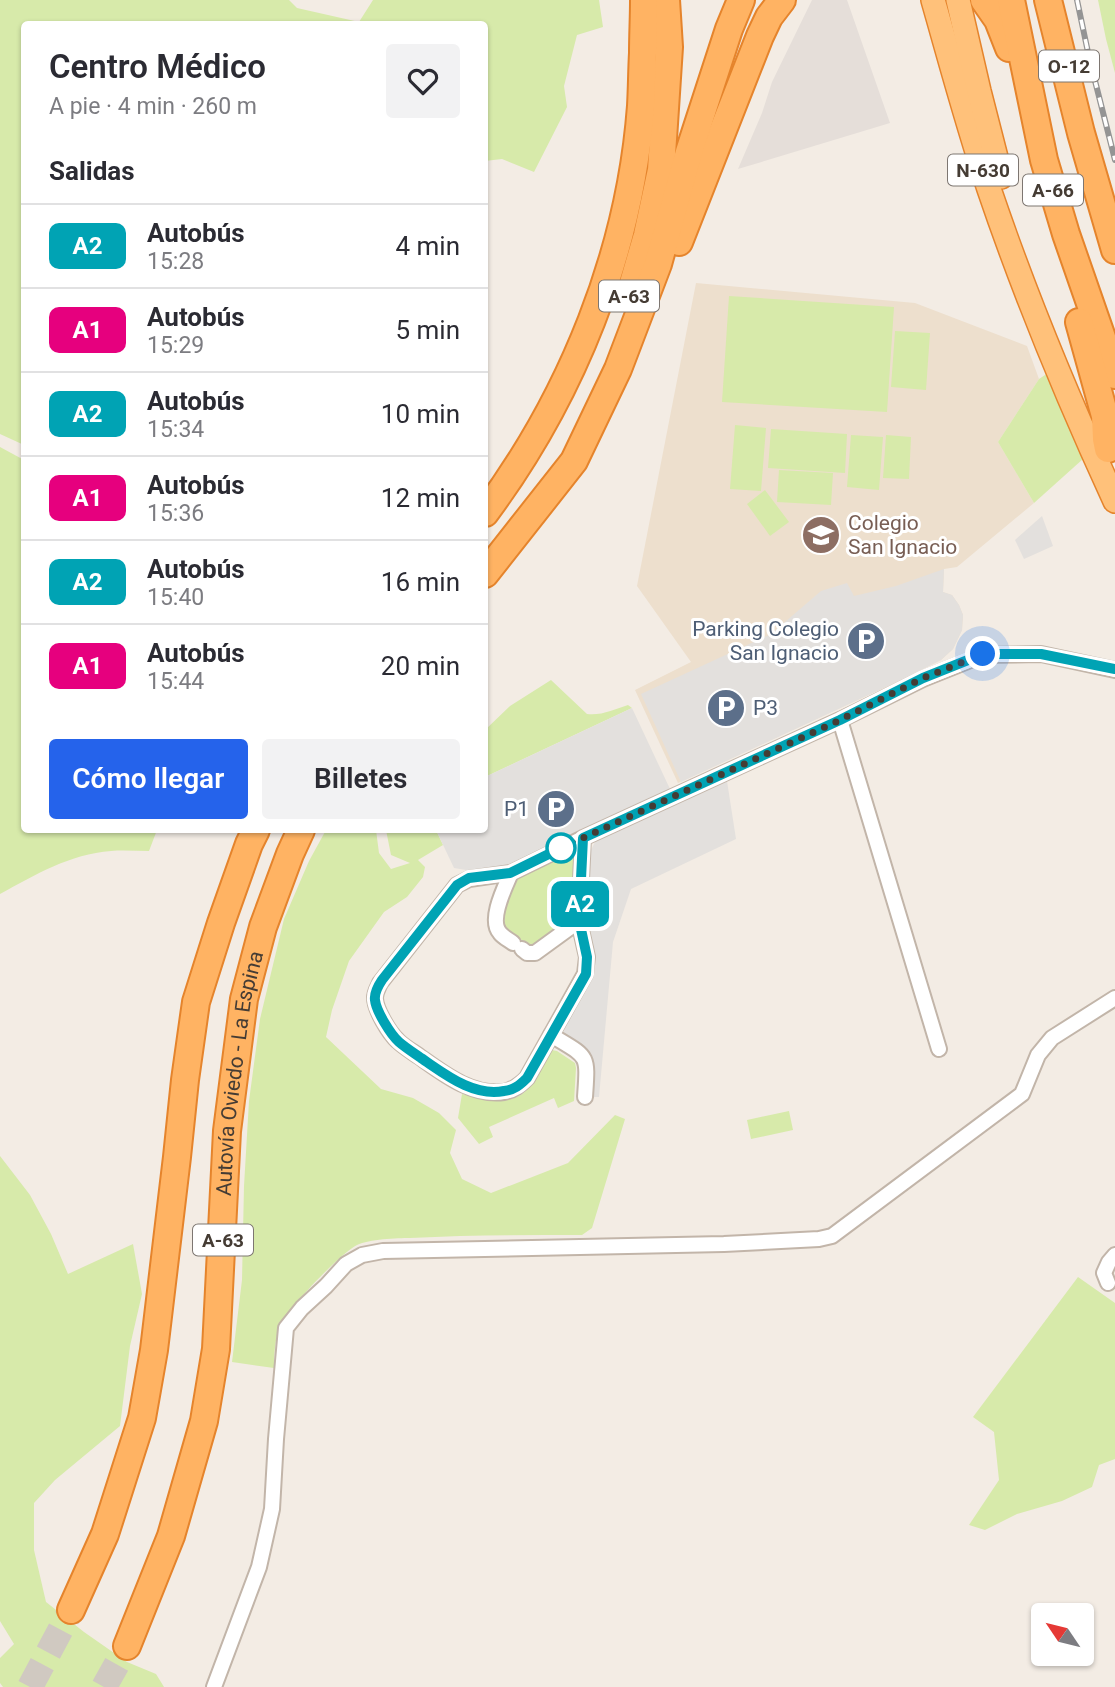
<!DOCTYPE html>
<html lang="es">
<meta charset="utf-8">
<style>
:root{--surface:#fff;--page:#f2f2f3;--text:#2b2b33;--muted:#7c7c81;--line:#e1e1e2;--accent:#2563eb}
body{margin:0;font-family:Roboto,sans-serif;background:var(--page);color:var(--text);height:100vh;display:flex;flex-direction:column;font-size:26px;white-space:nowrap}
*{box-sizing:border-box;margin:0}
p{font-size:23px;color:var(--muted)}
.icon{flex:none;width:38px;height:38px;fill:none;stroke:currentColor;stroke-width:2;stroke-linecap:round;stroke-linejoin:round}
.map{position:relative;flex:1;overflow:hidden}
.panel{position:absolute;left:21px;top:21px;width:467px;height:812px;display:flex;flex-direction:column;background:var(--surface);border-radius:7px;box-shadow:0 2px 5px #0004}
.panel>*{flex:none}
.badge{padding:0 14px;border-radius:10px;font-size:24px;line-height:46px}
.needle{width:46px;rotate:305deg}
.controls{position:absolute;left:1031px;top:1603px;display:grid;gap:14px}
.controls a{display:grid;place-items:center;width:63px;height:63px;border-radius:7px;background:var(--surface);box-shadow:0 2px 5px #0004;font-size:35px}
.you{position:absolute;width:35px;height:35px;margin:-18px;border:5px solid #fff;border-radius:50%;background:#1a73e8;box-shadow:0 0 0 10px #1a73e833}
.map>.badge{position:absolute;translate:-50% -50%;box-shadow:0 0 0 4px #fff}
h2{padding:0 28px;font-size:26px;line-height:63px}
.round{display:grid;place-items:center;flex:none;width:74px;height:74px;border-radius:7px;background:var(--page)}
.overview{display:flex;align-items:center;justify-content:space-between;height:119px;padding:0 28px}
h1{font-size:33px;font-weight:600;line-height:52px}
.button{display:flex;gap:14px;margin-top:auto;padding:14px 28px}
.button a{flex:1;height:80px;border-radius:7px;background:var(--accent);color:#fff;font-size:28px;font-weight:600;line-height:80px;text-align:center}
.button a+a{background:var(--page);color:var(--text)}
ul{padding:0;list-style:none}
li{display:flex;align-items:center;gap:21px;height:84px;padding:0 28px;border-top:2px solid var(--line)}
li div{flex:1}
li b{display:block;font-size:26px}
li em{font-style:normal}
li .badge{min-width:77px;font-weight:700;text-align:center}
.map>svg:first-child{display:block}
.industrial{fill:#e5ded9}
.education{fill:#eddfcd}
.green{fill:#d7eaaa}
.parking{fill:#e3e0dd}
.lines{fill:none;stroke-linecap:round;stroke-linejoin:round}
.motorway-tunnel{stroke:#d0c9c1;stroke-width:26;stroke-dasharray:26 13;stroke-linecap:butt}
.minor-casing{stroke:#c2b5a9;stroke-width:18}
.trunk-casing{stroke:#e5842c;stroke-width:26}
.motorway-casing{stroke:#e5842c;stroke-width:30}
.minor{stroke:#fff;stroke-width:14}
.trunk{stroke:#ffc17a;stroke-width:23}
.motorway{stroke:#ffb363;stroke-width:26}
.rail-casing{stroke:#949494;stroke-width:6}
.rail{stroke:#fff;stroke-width:3.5;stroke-dasharray:10;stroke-linecap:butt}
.line-casing{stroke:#fff;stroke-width:16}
.line{stroke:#00a3b4;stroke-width:10}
.walk{stroke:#453c34;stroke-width:7;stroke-dasharray:0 12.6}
.stop-dot{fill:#fff;stroke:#00a3b4;stroke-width:3.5}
.labels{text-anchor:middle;stroke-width:6;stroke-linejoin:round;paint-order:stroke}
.shield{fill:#fff;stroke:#7d7671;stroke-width:2}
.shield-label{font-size:19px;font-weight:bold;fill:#453c34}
.education-label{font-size:21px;fill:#785e54;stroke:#fff;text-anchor:start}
.service-label{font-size:21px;fill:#4e5e75;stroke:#fff;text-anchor:end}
.street-label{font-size:21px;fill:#453c34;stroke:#fff}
</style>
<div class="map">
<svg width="1115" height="1687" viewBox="0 0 1115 1687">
<rect width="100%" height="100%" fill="#f3ece4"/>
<path class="industrial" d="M812 0H847L890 123 738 169 762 113 772 82Z"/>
<path class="education" d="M696 283 915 303 1027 346 1039 379 998 442 1034 503 957 567 944 569 943 592 952 595 959 605 963 615 962 630 953 649 941 660 905 678 678 783 635 690 691 662 637 586Z"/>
<g class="green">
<path d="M0 0H289L297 8 359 22 373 0H599L603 27 577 35 564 86 567 107 534 172 502 159 485 161V24H24V445L0 434Z"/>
<path d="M1098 0H1115V73L1106 39Z"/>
<path d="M729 296 894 307 887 412 722 402Z"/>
<path d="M895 331 930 333 926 390 891 387Z"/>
<path d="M1048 373 1083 459 1034 503 998 442 1039 379Z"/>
<path d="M735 425 766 428 761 491 730 489Z"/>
<path d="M771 429 847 434 845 473 768 468Z"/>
<path d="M851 435 883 437 879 490 847 487Z"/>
<path d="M886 435 911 437 909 479 883 478Z"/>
<path d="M0 447 24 460V830H157L149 851C136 851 123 850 111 851 70 854 35 875 0 894Z"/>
<path d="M779 470 833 473 831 505 777 502Z"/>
<path d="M765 490 789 522 770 536 747 504Z"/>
<path d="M551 680 587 714C601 716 615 709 628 705L632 708 485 777V730L510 706Z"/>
<path d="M326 830H376L379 853 391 869 410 863 391 855 386 830H436L443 845 418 860 425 867 423 877 407 897 384 912 349 961 332 1010 326 1037 381 1089 413 1098 439 1113 456 1130 450 1153 462 1179 491 1193 568 1163 615 1115 625 1119 592 1228 582 1235C524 1235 467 1235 410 1238 397 1238 369 1239 357 1245 341 1253 287 1309 280 1326 275 1339 274 1354 274 1368L232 1362 242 1280 244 1186 249 1101 260 1019 284 919 309 861Z"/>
<path d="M568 856 573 859 575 863C574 884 577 912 560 928 552 935 541 941 532 947L528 946 506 932 501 921 509 892 514 882 525 873Z"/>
<path d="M552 1050 557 1051 575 1063 576 1068 574 1101 558 1108 554 1098 489 1127 493 1137 479 1144 458 1118 462 1094C483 1099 514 1108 529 1087 537 1077 542 1064 549 1053Z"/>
<path d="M789 1111 793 1130 751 1139 747 1120Z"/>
<path d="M0 1156 30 1195 51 1234 68 1274 133 1244 142 1294 130 1346 120 1426 55 1480 34 1503V1550L46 1602 84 1632 127 1662 156 1674 164 1687H3L0 1683V1658L14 1644 0 1621Z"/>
<path d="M1078 1277 1115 1303V1459L1099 1465 1092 1487 1062 1501 1017 1514 985 1530 969 1525 999 1480 994 1432 973 1417Z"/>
</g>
<g class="parking">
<path d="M1042 516 1053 546 1024 559 1015 540Z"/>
<path d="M944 569 943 592 952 595 959 605 963 615 962 630 953 649 941 660 905 678 681 782 641 694 771 634 821 591 847 583 854 596 896 586Z"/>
<path d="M632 708 670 789 503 869 478 872 454 868 436 830H485V777Z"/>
<path d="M727 781 736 839 631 889 613 942 599 1097H579L581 1064 576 1043 558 1030 580 997 586 925V897L590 852 595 842 608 833Z"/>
</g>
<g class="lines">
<g class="motorway-tunnel">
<path d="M30 1687 71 1610"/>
<path d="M104 1687 127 1646"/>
</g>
<defs>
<g id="minor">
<path d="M840 720 939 1049"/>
<path d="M583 838 579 921 587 957 585 974 527 1078C520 1085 514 1090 504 1092 472 1096 444 1074 420 1057 413 1052 404 1047 398 1041 389 1033 375 1009 375 998 375 992 378 988 380 983L457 885 469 879 511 873 583 838 840 720 923 679 983 655 1041 654 1115 670"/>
<path d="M511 873C505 887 488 920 500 933 503 937 509 940 513 943"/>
<path d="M522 949 527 953H535L579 921"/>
<path d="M551 1035C589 1058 588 1053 585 1097"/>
<path d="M1108 1283 1104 1273 1109 1262 1115 1255"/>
<path d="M214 1687 259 1567 272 1509 276 1439 286 1328 302 1308 326 1286 346 1264 362 1255 383 1251 724 1244 819 1239 832 1236 1022 1094 1038 1055 1052 1038 1115 998"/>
</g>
<g id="trunk">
<path d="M933 0C951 63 968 127 989 189 1025 295 1068 399 1115 501"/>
<path d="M958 0 979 91 1001 177"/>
</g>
<g id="motorway">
<path d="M984 0 998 20 1009 48"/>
<path d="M1011 0 1044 160 1066 234 1115 375"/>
<path d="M1048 0 1081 133 1115 250"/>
<path d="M679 242 760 36 769 17 782 0"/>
<path d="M629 297 647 235 661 170 669 47 666 0"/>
<path d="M1079 322 1105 416 1106 439 1108 449"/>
<path d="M485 513C572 396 630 253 641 106 642 89 642 71 643 53 643 35 644 18 644 0"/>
<path d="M485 574 574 461 618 369 658 264 689 152 729 29 741 0"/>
<path d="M71 1610 105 1534 142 1418 154 1350 177 1157 185 1080 196 1002 221 923 249 844 256 830"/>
<path id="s1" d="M127 1646 171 1536 204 1421 216 1349 227 1131 244 999 263 927 290 854 301 830"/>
</g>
</defs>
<use href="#minor" class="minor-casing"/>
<use href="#trunk" class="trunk-casing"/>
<use href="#motorway" class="motorway-casing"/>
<use href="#minor" class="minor"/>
<use href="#trunk" class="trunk"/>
<use href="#motorway" class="motorway"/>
<defs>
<path id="rail" d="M1077 0 1089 57 1115 160"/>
</defs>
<use href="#rail" class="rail-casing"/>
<use href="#rail" class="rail"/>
</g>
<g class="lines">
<defs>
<path id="line" d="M561 848 510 873 469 878 457 885 382 980C378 986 374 993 375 1000 376 1011 391 1035 399 1042 406 1048 414 1053 421 1058 445 1074 473 1097 504 1091 514 1090 520 1085 527 1078L586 974 587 957 579 920 583 838 840 720 923 678 983 654H1041L1115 669"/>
</defs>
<use href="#line" class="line-casing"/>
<use href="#line" class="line"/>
<path class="walk" d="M561 848 840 720 923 678 983 654"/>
</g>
<defs>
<symbol id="school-disc" viewBox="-11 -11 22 22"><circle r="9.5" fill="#8d6e63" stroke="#fff"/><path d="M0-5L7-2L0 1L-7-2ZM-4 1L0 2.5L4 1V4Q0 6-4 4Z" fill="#fff"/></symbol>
<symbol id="parking-disc" viewBox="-11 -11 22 22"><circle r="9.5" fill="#5c6f8a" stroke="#fff"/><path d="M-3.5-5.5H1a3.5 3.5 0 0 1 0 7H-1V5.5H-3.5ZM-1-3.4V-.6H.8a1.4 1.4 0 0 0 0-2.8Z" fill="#fff"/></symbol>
</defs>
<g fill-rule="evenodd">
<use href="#school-disc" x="799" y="513" width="44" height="44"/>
<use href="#parking-disc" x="844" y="619" width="44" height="44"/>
<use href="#parking-disc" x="704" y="686" width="44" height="44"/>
<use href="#parking-disc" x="534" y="787" width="44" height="44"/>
</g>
<circle class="stop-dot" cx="561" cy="848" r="14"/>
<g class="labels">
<g class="shield">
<rect x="1039" y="50.5" width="60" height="31" rx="5"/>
<rect x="948" y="154.5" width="70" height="31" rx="5"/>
<rect x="1023" y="174.5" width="60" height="31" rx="5"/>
<rect x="599" y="280.5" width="60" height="31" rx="5"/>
<rect x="193" y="1224.5" width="60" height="31" rx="5"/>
</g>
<g class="shield-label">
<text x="1069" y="73">O-12</text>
<text x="983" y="177">N-630</text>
<text x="1053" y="197">A-66</text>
<text x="629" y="303">A-63</text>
<text x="223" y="1247">A-63</text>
</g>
<g class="education-label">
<text x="848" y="530">Colegio<tspan x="848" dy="24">San Ignacio</tspan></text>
</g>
<g class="service-label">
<text x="839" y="636">Parking Colegio<tspan x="839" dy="24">San Ignacio</tspan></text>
<text x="753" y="715" text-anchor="start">P3</text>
<text x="529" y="816">P1</text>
</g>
<g class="street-label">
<text dy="7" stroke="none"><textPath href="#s1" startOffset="588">Autovía Oviedo - La Espina</textPath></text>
</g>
</g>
</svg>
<div class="controls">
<a><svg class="needle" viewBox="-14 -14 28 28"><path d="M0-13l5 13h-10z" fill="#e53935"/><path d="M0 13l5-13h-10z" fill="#7c7c81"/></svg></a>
</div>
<div class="you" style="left:983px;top:654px"></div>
<b class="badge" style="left:580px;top:904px;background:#00a3b4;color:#fff">A2</b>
<section class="panel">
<div class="overview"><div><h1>Centro Médico</h1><p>A pie · 4 min · 260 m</p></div><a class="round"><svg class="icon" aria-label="heart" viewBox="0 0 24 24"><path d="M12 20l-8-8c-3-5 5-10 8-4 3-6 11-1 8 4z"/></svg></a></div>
<h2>Salidas</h2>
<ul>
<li><span class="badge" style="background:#00a3b4;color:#fff">A2</span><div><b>Autobús</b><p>15:28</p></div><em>4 min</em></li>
<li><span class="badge" style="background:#e6007e;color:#fff">A1</span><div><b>Autobús</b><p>15:29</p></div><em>5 min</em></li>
<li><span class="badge" style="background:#00a3b4;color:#fff">A2</span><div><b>Autobús</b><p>15:34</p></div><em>10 min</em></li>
<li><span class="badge" style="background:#e6007e;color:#fff">A1</span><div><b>Autobús</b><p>15:36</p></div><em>12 min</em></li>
<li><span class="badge" style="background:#00a3b4;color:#fff">A2</span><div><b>Autobús</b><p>15:40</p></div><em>16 min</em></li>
<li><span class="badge" style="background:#e6007e;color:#fff">A1</span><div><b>Autobús</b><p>15:44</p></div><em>20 min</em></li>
</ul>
<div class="button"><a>Cómo llegar</a><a>Billetes</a></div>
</section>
</div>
